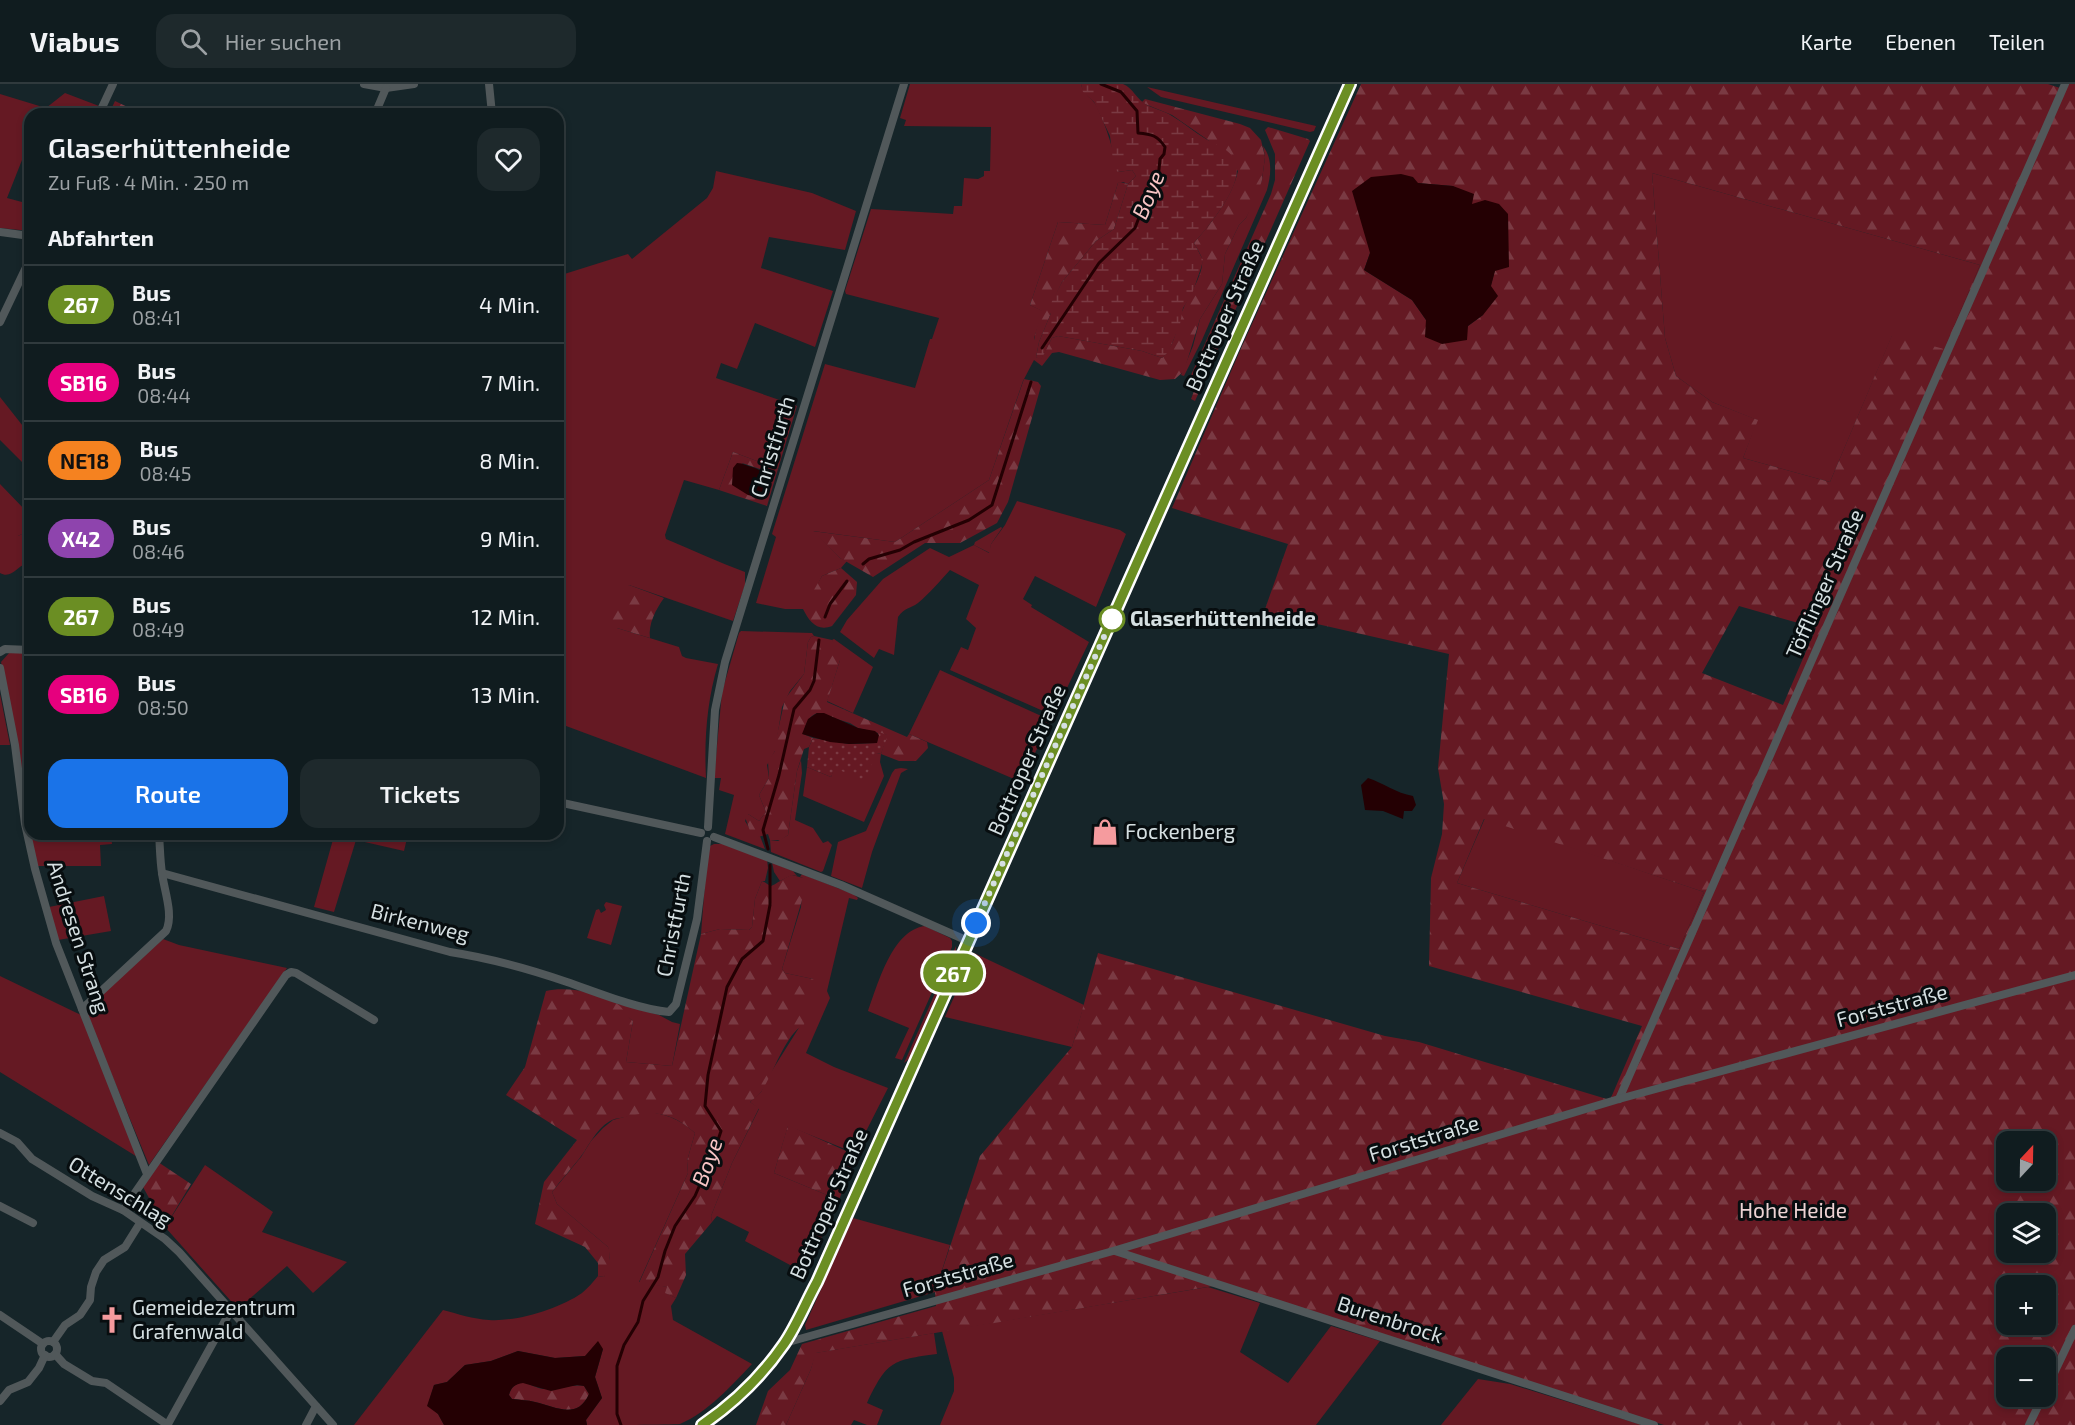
<!DOCTYPE html>
<html lang="de">
<meta charset="utf-8">
<style>
:root{--surface:#101c1f;--page:#1e292c;--text:#f1f3f6;--muted:#9ca1a4;--line:#303a3d;--accent:#1a73e8}
body{margin:0;font-family:"Exo 2",sans-serif;background:var(--page);color:var(--text);height:100vh;display:flex;flex-direction:column;font-size:22px;white-space:nowrap}
*{box-sizing:border-box;margin:0}
p{font-size:20px;color:var(--muted)}
.icon{flex:none;width:33px;height:33px;fill:none;stroke:currentColor;stroke-width:2;stroke-linecap:round;stroke-linejoin:round}
.map{position:relative;flex:1;overflow:hidden}
.panel{position:absolute;left:24px;top:24px;width:540px;height:732px;display:flex;flex-direction:column;background:var(--surface);border-radius:18px;box-shadow:0 3px 9px #0003,0 0 0 2px var(--line)}
.panel>*{flex:none}
.badge{padding:0 12px;border-radius:20px;font-size:21px;line-height:39px}
.needle{width:39px;rotate:22deg}
.buttons{position:absolute;left:1996px;top:1047px;display:grid;gap:12px}
.buttons a{display:grid;place-items:center;width:60px;height:60px;border-radius:12px;background:var(--surface);box-shadow:0 3px 9px #0003,0 0 0 2px var(--line);font-size:30px}
.you{position:absolute;width:30px;height:30px;margin:-15px;border:4px solid #fff;border-radius:50%;background:#1a73e8;box-shadow:0 0 0 9px #1a73e833}
.map>.badge{position:absolute;translate:-50% -50%;box-shadow:0 0 0 3px #fff}
h2{padding:0 24px;font-size:22px;line-height:54px}
.round{display:grid;place-items:center;flex:none;width:63px;height:63px;border-radius:18px;background:var(--page)}
.summary{display:flex;align-items:center;justify-content:space-between;height:102px;padding:0 24px}
h1{font-size:28px;font-weight:600;line-height:45px}
.action{display:flex;gap:12px;margin-top:auto;padding:12px 24px}
.action a{flex:1;height:69px;border-radius:18px;background:var(--accent);color:#fff;font-size:24px;font-weight:600;line-height:69px;text-align:center}
.action a+a{background:var(--page);color:var(--text)}
ul{padding:0;list-style:none}
li{display:flex;align-items:center;gap:18px;height:78px;padding:0 24px;border-top:2px solid var(--line)}
li div{flex:1}
li b{display:block;font-size:22px}
li em{font-style:normal}
li .badge{min-width:66px;font-weight:700;text-align:center}
header{display:flex;align-items:center;gap:36px;box-sizing:border-box;height:84px;padding:0 30px;background:var(--surface);border-bottom:2px solid var(--line)}
header strong{font-size:28px}
nav{display:flex;gap:33px;margin-inline-start:auto;font-size:21px}
.search{width:420px;height:54px;background:var(--page);display:flex;align-items:center;gap:15px;box-sizing:border-box;padding:0 21px;border-radius:18px;color:var(--muted);font-size:22px}
.map>svg:first-child{display:block}
.grass{fill:#651923}
.forest{fill:url(#forest-firs);fill-rule:evenodd}
.wetland{fill:url(#wetland-marsh)}
.garden{fill:url(#garden-dots)}
.water{fill:#240003;fill-rule:evenodd}
.lines{fill:none;stroke-linecap:round;stroke-linejoin:round}
.stream{stroke:#240003;stroke-width:3}
.minor{stroke:#51585a;stroke-width:8}
.secondary{stroke:#6a7679;stroke-width:10}
.line-casing{stroke:#fff;stroke-width:14}
.line{stroke:#6b8e23;stroke-width:9}
.walk{stroke:#d5dfe1;stroke-width:6;stroke-dasharray:0 10.8}
.stop-dot{fill:#fff;stroke:#6b8e23;stroke-width:3}
.labels{text-anchor:middle;stroke-width:6;stroke-linejoin:round;paint-order:stroke}
.street-label{font-size:21px;fill:#d5dfe1;stroke:#070d0f}
.stop-label{font-size:21px;font-weight:bold;fill:#d5dfe1;stroke:#070d0f;text-anchor:start}
.poi-label{font-size:21px;fill:#d5dfe1;stroke:#070d0f;text-anchor:start}
.park-label{font-size:21px;fill:#edd2d3;stroke:#070d0f}
.water-label{font-size:22px;font-style:italic;fill:#f8c4c4;stroke:#070d0f}
</style>
<header>
<strong>Viabus</strong>
<div class="search"><svg class="icon" aria-label="search" viewBox="0 0 24 24"><circle cx="10" cy="10" r="6"/><path d="M15 15l6 6"/></svg>Hier suchen</div>
<nav><a>Karte</a><a>Ebenen</a><a>Teilen</a></nav>
</header>
<div class="map">
<svg width="2075" height="1341" viewBox="0 0 2075 1341">
<defs>
<pattern id="forest-firs" width="22" height="20" patternUnits="userSpaceOnUse" patternTransform="scale(1.5)"><rect width="22" height="20" fill="#651923"/><path d="M5 1l3.5 6h-7zM16 11l3.5 6h-7z" fill="#7a3a43"/></pattern>
<pattern id="wetland-marsh" width="20" height="14" patternUnits="userSpaceOnUse" patternTransform="scale(1.5)"><rect width="20" height="14" fill="#651923"/><path d="M1 5h8M5 5V1M11 12h8M15 12V8" fill="none" stroke="#7a3a43"/></pattern>
<pattern id="garden-dots" width="8" height="8" patternUnits="userSpaceOnUse" patternTransform="scale(1.5)"><rect width="8" height="8" fill="#651923"/><path d="M2 2h.1M6 6h.1" fill="none" stroke="#7a3a43" stroke-width="1.8" stroke-linecap="round"/></pattern>
</defs>
<rect width="100%" height="100%" fill="#162529"/>
<g class="grass">
<path d="M910 0H1081C1083 11 1092 13 1097 23 1107 44 1113 65 1118 88L1132 86 1136 92 1128 100 1123 98 1118 99 1105 141 1058 138 1030 221 1043 227 1034 254V276L1023 297 989 396 895 458 813 447 840 474 847 477 841 484 822 492 805 525H785L756 519 776 453 772 450 825 280 915 304 930 255H932L939 234 846 210 845 207 871 125 953 130 954 122H962L964 94 978 95 984 92V87H990L991 43 904 42 906 36 900 34Z"/>
<path d="M1147 3 1316 42 1314 47 1310 48 1161 13Z"/>
<path d="M65 9 99 22 95 30H30V80L22 76 7 114 22 118 30 114V147L0 144V10L46 24Z"/>
<path d="M1263 62C1273 75 1271 91 1267 106L1202 256 1184 292 1181 291 1193 262 1200 235 1222 200 1225 170 1239 141 1246 134 1262 96 1265 73Z"/>
<path d="M716 87 812 109 856 127 845 166 769 153 761 184 833 207 815 263 755 239 737 285 721 279 716 294 797 322 778 385 733 368 719 406 684 396 665 451 666 455C693 466 718 478 745 488V501L733 537 629 501 617 544 679 563 682 572 686 574 718 580C707 617 704 655 706 694L558 639V192L628 170 632 175 707 114 713 104Z"/>
<path d="M1652 89 1980 181 1944 266 1892 252 1830 398 1743 374 1757 336 1712 318 1676 292 1665 254Z"/>
<path d="M0 313 30 351V386L0 356Z"/>
<path d="M0 400 28 429 30 428V446L18 452 28 471 30 470V478C18 480 12 496 0 489Z"/>
<path d="M1017 417 1120 446 1126 450 1096 523 1035 492 1023 515 1032 521 1031 523 1089 558 1055 629 1050 630 950 586 961 563 968 566 976 544 966 535 979 501 950 486C940 497 929 510 918 519 910 525 905 523 898 533L894 571 879 565 874 574 840 548 847 536 883 495 930 464 949 473 974 461 989 469 991 460 1005 441Z"/>
<path d="M741 547 812 549 814 552 811 553 808 558 804 590 790 607 782 623 775 667 767 681 769 694 759 711 766 728 759 737 748 730 745 737 755 753 760 752 765 765 725 750 734 711 719 706 721 694H714L722 608 739 549Z"/>
<path d="M834 555 873 583 853 629 827 617 840 576C839 568 834 564 832 556Z"/>
<path d="M10 568H30V750H111L112 760 100 761 101 782H37L27 742 18 661 1 578Z"/>
<path d="M940 586 1048 635 1049 639 1023 695H1014L909 650Z"/>
<path d="M0 610 10 661H0Z"/>
<path d="M877 669 881 670 880 678 884 692 864 738 803 712 807 683 831 693 834 684Z"/>
<path d="M801 676 802 689 795 736 813 744 823 759 828 757 832 761 823 787 821 788 771 768 770 756 778 757 788 751 797 687Z"/>
<path d="M901 684 908 685 901 689 872 768 862 804 831 792 838 758 866 747 892 689 895 685Z"/>
<path d="M1485 734 1704 808 1679 865 1457 799Z"/>
<path d="M350 750H408L404 767 356 756 334 828 314 823 334 752 349 756Z"/>
<path d="M714 760H723L767 775 768 784 765 797H762L755 815 752 843 749 846 720 845 701 850 707 773 710 762Z"/>
<path d="M772 778 793 787 797 792 792 791 780 797 774 788Z"/>
<path d="M802 790 853 810 858 814 857 816 849 814 827 907 830 914 806 969 834 983 888 1004 855 1069 788 1042 774 1089 839 1116 805 1189 745 1157 749 1148 717 1132 712 1138 711 1132 732 1079 759 1025 750 1018 761 1008 768 993 800 942 815 908 813 895 785 889 782 885 801 823 803 794 800 793Z"/>
<path d="M104 812 111 847 58 856 49 823Z"/>
<path d="M606 818 622 822 611 861 587 854 596 826 599 825 601 829 606 826 604 821Z"/>
<path d="M925 842 950 854 952 857V863L902 976 895 974 909 944 868 927C878 900 892 846 925 842Z"/>
<path d="M163 855 179 861 287 884 149 1081 87 931 92 919Z"/>
<path d="M956 862V871L909 975 904 979Z"/>
<path d="M974 869 1084 921 1072 963 945 933Z"/>
<path d="M0 892 81 931 139 1074 0 988Z"/>
<path d="M616 919 659 931 672 938 680 940 672 982 626 978 633 937 624 930Z"/>
<path d="M642 1028C663 1028 680 1035 695 1049L687 1077 688 1089 639 1198 668 1203 666 1209 676 1214 671 1222 673 1236 752 1280C731 1302 708 1328 680 1340 669 1341 604 1341 587 1341L586 1336 602 1314 595 1293 603 1265 585 1272 555 1274 518 1267 491 1277 465 1281 447 1298 434 1301 428 1321 438 1330 444 1341H354L443 1226C458 1230 473 1235 489 1236 516 1238 559 1225 582 1209 588 1204 593 1198 598 1192L604 1193 610 1173 608 1163 557 1120 552 1108 581 1073 591 1057 603 1044 613 1036Z"/>
<path d="M205 1081 273 1128 262 1148 347 1178 313 1209 287 1182 238 1225 165 1143Z"/>
<path d="M853 1134 950 1161 935 1208 806 1246 805 1241Z"/>
<path d="M1208 1203 1260 1219 1240 1268 1288 1299 1331 1242 1380 1257 1316 1341H940L954 1307V1294L942 1247Z"/>
<path d="M934 1249 937 1270C892 1276 887 1277 867 1319L883 1326 877 1341H867L854 1336 851 1341H786L811 1285 815 1269Z"/>
<path d="M1478 1295 1510 1300 1642 1341H1441Z"/>
</g>
<g class="forest">
<path d="M1361 0H2048L2066 6 2069 0H2075V1341H1664L1225 1200 816 1269 811 1285 786 1341H756L768 1307 790 1286 802 1260 936 1222 935 1208 980 1072 1072 963 1098 869 1385 952 1419 958 1610 1016 1642 942 1429 882 1431 794 1442 750 1444 720 1438 684 1449 570 1264 528 1288 460 1172 424 1242 262ZM1652 89 1980 181 1944 265 1892 251 1830 398 1743 374 1758 336 1712 318 1676 292 1665 254ZM1417 99 1453 102 1471 120 1495 186 1483 231 1468 242 1426 236 1412 216 1364 186 1370 169ZM1739 522 1816 544 1783 621 1702 589ZM1484 735 1704 808 1679 865 1457 799ZM2007 1058H2046V1096H2007ZM2007 1130H2046V1168H2007ZM2007 1202H2046V1240H2007ZM2007 1274H2046V1312H2007Z"/>
<path d="M1145 15 1240 40 1250 44 1261 56 1265 73 1262 96 1256 115 1246 134 1239 141 1225 170 1222 200 1200 235 1184 287 1175 295 1160 296 1059 268 1052 269 1042 282 1034 276C1031 259 1037 243 1042 227L1030 221 1058 138 1105 141 1118 99 1120 98 1128 100 1114 145 1096 157 1062 198 1052 219 1051 229 1039 258 1036 273 1041 275 1052 254 1058 252 1142 267 1162 274C1177 260 1176 240 1184 223 1189 212 1204 189 1202 176 1202 171 1196 164 1194 159 1212 138 1232 114 1238 87L1208 56 1172 31 1145 20 1142 18Z"/>
<path d="M115 17 142 30H109Z"/>
<path d="M1268 43 1308 55 1310 57 1195 317 1191 315 1196 302 1190 295 1191 291 1271 110 1275 96V70L1265 46Z"/>
<path d="M1024 295 1038 298 1041 302 1008 418 997 439 960 459H925L873 493 840 474 812 447 895 458 989 396Z"/>
<path d="M733 368 778 385 767 422 719 406ZM742 379 760 385 769 394 766 413Z"/>
<path d="M1001 443 1002 444 991 460 990 469 974 461 975 458Z"/>
<path d="M30 446V470L28 471C22 466 16 461 18 452Z"/>
<path d="M841 484 857 498 856 511 832 542C817 548 809 537 803 525L822 492Z"/>
<path d="M629 501 664 514C656 525 648 540 650 554L617 544 609 539 623 506Z"/>
<path d="M814 552 832 556 840 569V576L827 618 907 653 909 650 927 658 928 664 916 677H899L881 670 887 651 858 644 850 639 817 629C807 633 806 641 803 650L813 654 809 663 804 665 797 687 788 751 781 756H770L768 750 755 754 750 747 744 730H748L759 737 766 728 759 711 769 694 768 677 775 667V660L785 615 804 590 808 558 811 553Z"/>
<path d="M792 791 803 794 804 809 782 885 785 889 813 895 816 899 815 908 816 911 804 941C786 948 772 993 761 1008 758 1012 753 1015 750 1018L759 1024 732 1079 711 1132 712 1138 685 1170 686 1191 676 1214 665 1209 667 1203 639 1199 688 1089 687 1077 695 1049C673 1029 654 1025 626 1033 622 1034 616 1034 612 1036 597 1043 589 1062 579 1075 570 1086 561 1096 552 1108L557 1120 608 1163C612 1171 609 1185 604 1193L598 1192V1179L585 1163 535 1140 544 1098 577 1056 506 1011 525 983 546 907C566 902 598 908 616 919 623 923 626 932 633 937L626 978 672 982 701 850 720 845 749 846 752 843 755 815 762 797C765 798 768 801 771 802 773 802 787 792 792 791Z"/>
<path d="M788 1041 853 1070 857 1067 839 1116 774 1089Z"/>
<path d="M158 1078 191 1100 165 1143 143 1103Z"/>
<path d="M523 1298C530 1300 536 1304 543 1305 556 1306 572 1300 584 1302L589 1310C577 1337 555 1322 535 1318 528 1316 519 1316 512 1315L509 1311C511 1303 515 1300 523 1298Z"/>
</g>
<path class="wetland" d="M1081 0H1123C1133 4 1137 16 1147 21 1155 25 1165 27 1172 32 1184 39 1194 48 1206 55 1216 61 1230 65 1235 77 1246 99 1208 143 1194 159L1203 176 1201 184 1192 210 1183 224 1180 240 1169 267 1162 274 1142 267 1058 252 1052 254 1041 276 1036 273 1039 258 1051 229V219L1062 198 1096 157 1114 145 1128 100 1136 92 1132 86 1118 88 1114 84 1110 52 1094 18 1083 8Z"/>
<path class="garden" d="M875 647 888 651 881 670 877 669 864 697 835 684 831 693 807 683 809 663 813 654 849 660 877 659 878 649Z"/>
<g class="water">
<path d="M1401 90 1413 93 1418 99 1453 102 1474 110 1472 120 1485 116 1499 120 1508 130 1509 183 1495 187 1491 202 1498 212 1483 231 1468 242 1467 256 1442 260 1425 253 1426 236 1412 216 1364 186 1370 169 1352 107 1371 93Z"/>
<path d="M737 379C743 379 747 382 752 383 771 389 773 397 764 415L748 411 732 401 733 384Z"/>
<path d="M817 629H824L858 644 875 647 879 651 877 659 849 660 830 658 802 650 808 635Z"/>
<path d="M1368 694C1383 699 1396 709 1413 712L1416 721 1412 727H1404L1403 735 1383 727 1365 726 1361 701Z"/>
<path d="M598 1257 603 1265 595 1293 602 1314 586 1336 587 1341H444L438 1330 427 1322 434 1301 447 1298 465 1281 491 1277 518 1267 555 1274 585 1272ZM523 1299 551 1307 577 1301 584 1302 589 1310C577 1337 555 1322 535 1318 528 1316 519 1316 512 1315L509 1311C511 1303 515 1300 523 1299Z"/>
</g>
<g class="lines">
<g class="stream">
<path d="M1042 264 1099 179 1135 144 1146 115 1158 95 1160 75 1164 70 1165 63C1158 52 1152 50 1138 49L1137 27 1121 8 1101 0"/>
<path d="M863 480 869 475 900 466 914 458 969 436 992 421 1031 298"/>
<path d="M825 533 830 520 847 497"/>
<path d="M768 765 763 746 779 691 794 625 810 606 814 597 819 556"/>
<path d="M621 1341 617 1330V1282L624 1261 638 1238 643 1217 658 1193 665 1167 675 1142 695 1112 714 1068 721 1047 705 1022 708 991 727 903 742 875 763 857 770 821V781"/>
</g>
<g class="minor">
<path d="M364 0 386 4 414 0"/>
<path d="M489 0 492 30"/>
<path d="M99 30 113 0"/>
<path d="M375 30 386 4"/>
<path d="M0 148 30 152"/>
<path d="M0 238 30 175"/>
<path d="M0 568 5 565 30 566"/>
<path d="M0 584 15 661 25 740 35 785 56 859 147 1090"/>
<path d="M558 718 701 749"/>
<path d="M708 743 715 626 725 578 904 0"/>
<path d="M714 753 841 801 968 857"/>
<path d="M162 789 450 868C489 874 529 885 567 898 596 908 638 925 669 928L676 920 697 835 707 757"/>
<path d="M82 925 166 847C174 831 164 806 162 789 160 776 160 763 159 750"/>
<path d="M1619 1015 2065 0"/>
<path d="M0 1049 17 1058 32 1075 92 1112 123 1126 165 1155 179 1168 333 1341"/>
<path d="M0 1122 33 1139"/>
<path d="M123 1126 286 891 291 888 296 889 374 936"/>
<path d="M1115 1167 1654 1341"/>
<path d="M0 1231 43 1260"/>
<circle cx="49" cy="1265" r="8"/>
<path d="M53 1258 65 1241 80 1231 90 1216 91 1203 96 1188 104 1176 125 1163 140 1139"/>
<path d="M785 1259 1113 1167 1619 1015 2075 891"/>
<path d="M55 1270 64 1280 92 1297 106 1299 168 1341"/>
<path d="M2046 1306 2075 1245"/>
<path d="M0 1317 9 1306 28 1298 39 1284 45 1271"/>
<path d="M168 1340 231 1226"/>
<path d="M306 1341 316 1322"/>
<path d="M2029 1341 2043 1312"/>
</g>
<path class="secondary" d="M702 1341C734 1319 762 1292 784 1260 797 1241 806 1218 817 1198L1350 0"/>
</g>
<g class="lines">
<defs>
<path id="line" d="M702 1341C734 1319 762 1292 784 1260 797 1241 806 1218 817 1198L1350 0"/>
</defs>
<use href="#line" class="line-casing"/>
<use href="#line" class="line"/>
<path class="walk" d="M976 839 1112 535"/>
</g>
<defs>
<symbol id="shop-bare" viewBox="-9 -9 18 18"><path d="M-5-2.5h2.3a2.7 3.5 0 0 1 5.4 0H5L5.5 6h-11ZM-1.5-2.5h3a1.5 2.3 0 0 0-3 0Z" fill="#f59b9e" stroke="#070d0f" stroke-width="2.5" paint-order="stroke"/></symbol>
<symbol id="church-bare" viewBox="-9 -9 18 18"><path d="M-1.2-6h2.4v3.5h3.3v2.4h-3.3V6h-2.4V-.1h-3.3v-2.4h3.3Z" fill="#f59b9e" stroke="#070d0f" stroke-width="2.5" paint-order="stroke"/></symbol>
</defs>
<g fill-rule="evenodd">
<use href="#shop-bare" x="1086" y="729" width="38" height="38"/>
<use href="#church-bare" x="93" y="1217" width="38" height="38"/>
</g>
<circle class="stop-dot" cx="1112" cy="535" r="12"/>
<g class="labels">
<g class="street-label">
<text transform="translate(1225 232) rotate(-66)" y="7">Bottroper Straße</text>
<text transform="translate(773 363) rotate(-73)" y="7">Christfurth</text>
<text transform="translate(1825 500) rotate(-66)" y="7">Töfflinger Straße</text>
<text transform="translate(1027 676) rotate(-66)" y="7">Bottroper Straße</text>
<text transform="translate(420 839) rotate(14)" y="7">Birkenweg</text>
<text transform="translate(674 841) rotate(-79)" y="7">Christfurth</text>
<text transform="translate(78 853) rotate(72)" y="7">Andresen Strang</text>
<text transform="translate(1892 922) rotate(-15)" y="7">Forststraße</text>
<text transform="translate(1424 1055) rotate(-17)" y="7">Forststraße</text>
<text transform="translate(120 1108) rotate(31)" y="7">Ottenschlag</text>
<text transform="translate(829 1120) rotate(-66)" y="7">Bottroper Straße</text>
<text transform="translate(958 1191) rotate(-16)" y="7">Forststraße</text>
<text transform="translate(1390 1236) rotate(18)" y="7">Burenbrock</text>
</g>
<g class="stop-label">
<text x="1130" y="542">Glaserhüttenheide</text>
</g>
<g class="poi-label">
<text x="1125" y="755">Fockenberg</text>
<text x="132" y="1231">Gemeidezentrum<tspan x="132" dy="24">Grafenwald</tspan></text>
</g>
<g class="park-label">
<text x="1793" y="1134">Hohe Heide</text>
</g>
<g class="water-label">
<text transform="translate(1148 111) rotate(-67)" y="8">Boye</text>
<text transform="translate(707 1078) rotate(-70)" y="8">Boye</text>
</g>
</g>
</svg>
<div class="buttons">
<a><svg class="needle" viewBox="-14 -14 28 28"><path d="M0-13l5 13h-10z" fill="#e53935"/><path d="M0 13l5-13h-10z" fill="#9ca1a4"/></svg></a>
<a><svg class="icon" aria-label="layers" viewBox="0 0 24 24"><path d="M12 4l9 5-9 5-9-5zM3 14l9 5 9-5"/></svg></a>
<a>+</a>
<a>−</a>
</div>
<div class="you" style="left:976px;top:839px"></div>
<b class="badge" style="left:953px;top:889px;background:#6b8e23;color:#fff">267</b>
<section class="panel">
<div class="summary"><div><h1>Glaserhüttenheide</h1><p>Zu Fuß · 4 Min. · 250 m</p></div><a class="round"><svg class="icon" aria-label="heart" viewBox="0 0 24 24"><path d="M12 20l-8-8c-3-5 5-10 8-4 3-6 11-1 8 4z"/></svg></a></div>
<h2>Abfahrten</h2>
<ul>
<li><span class="badge" style="background:#6b8e23;color:#fff">267</span><div><b>Bus</b><p>08:41</p></div><em>4 Min.</em></li>
<li><span class="badge" style="background:#e6007e;color:#fff">SB16</span><div><b>Bus</b><p>08:44</p></div><em>7 Min.</em></li>
<li><span class="badge" style="background:#f58220;color:#111">NE18</span><div><b>Bus</b><p>08:45</p></div><em>8 Min.</em></li>
<li><span class="badge" style="background:#8e44ad;color:#fff">X42</span><div><b>Bus</b><p>08:46</p></div><em>9 Min.</em></li>
<li><span class="badge" style="background:#6b8e23;color:#fff">267</span><div><b>Bus</b><p>08:49</p></div><em>12 Min.</em></li>
<li><span class="badge" style="background:#e6007e;color:#fff">SB16</span><div><b>Bus</b><p>08:50</p></div><em>13 Min.</em></li>
</ul>
<div class="action"><a>Route</a><a>Tickets</a></div>
</section>
</div>
